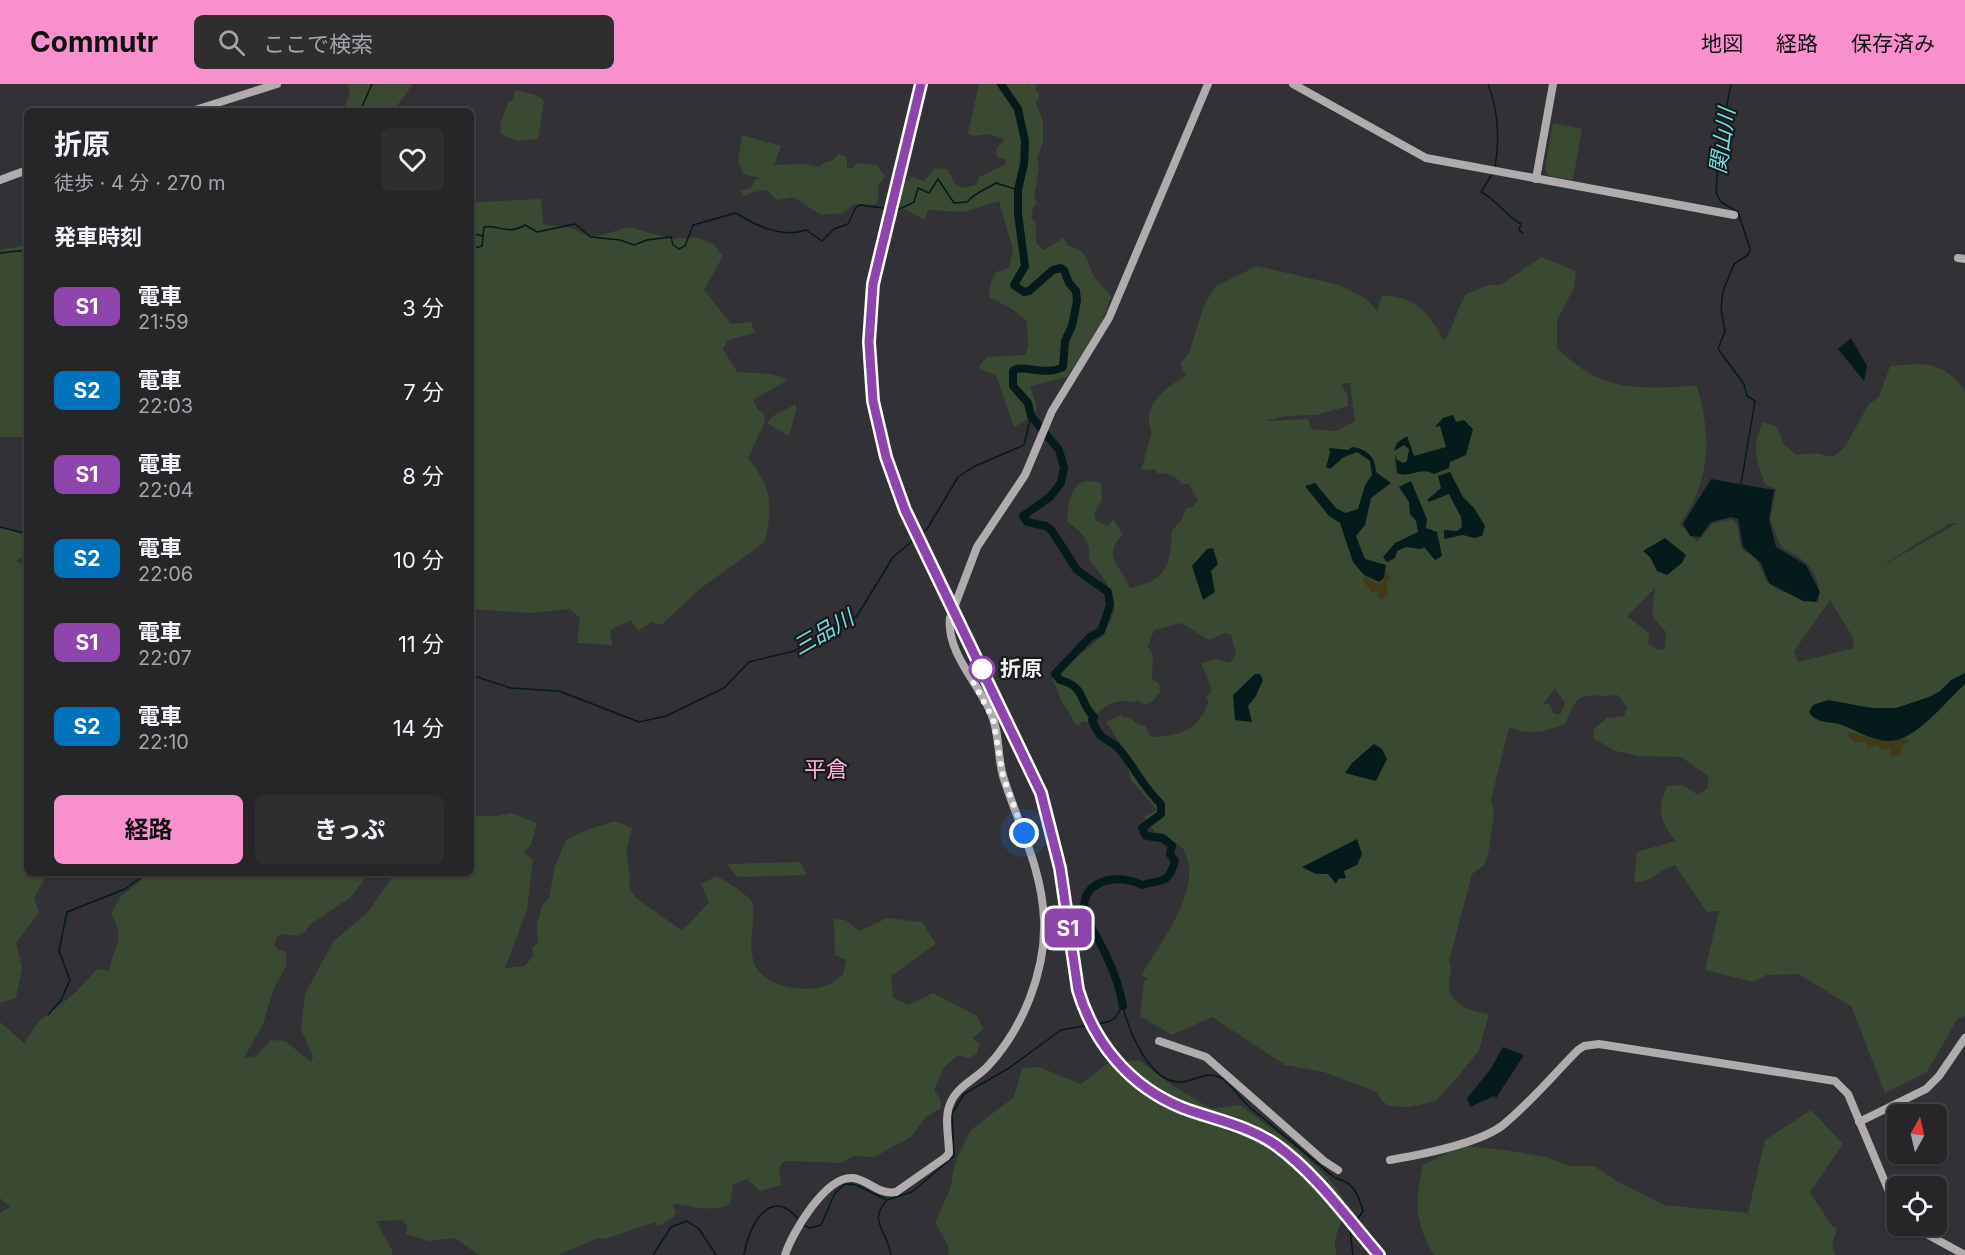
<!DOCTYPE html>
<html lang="ja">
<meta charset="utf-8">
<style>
:root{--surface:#262528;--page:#2e2d30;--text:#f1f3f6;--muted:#a4a5a8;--line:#424245;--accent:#f790cd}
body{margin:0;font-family:Inter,"Noto Sans JP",sans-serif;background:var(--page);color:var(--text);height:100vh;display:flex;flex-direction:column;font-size:22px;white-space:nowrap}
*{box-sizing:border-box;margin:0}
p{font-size:20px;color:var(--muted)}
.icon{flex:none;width:33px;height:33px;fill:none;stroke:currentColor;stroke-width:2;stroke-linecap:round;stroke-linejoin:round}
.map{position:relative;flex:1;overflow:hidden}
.panel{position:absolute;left:24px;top:24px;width:450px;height:768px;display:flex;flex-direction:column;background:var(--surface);border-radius:9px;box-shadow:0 2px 4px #0004,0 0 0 2px var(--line)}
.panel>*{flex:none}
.badge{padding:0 12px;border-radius:9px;font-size:21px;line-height:39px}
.needle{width:39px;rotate:8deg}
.controls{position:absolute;left:1887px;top:1020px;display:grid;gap:12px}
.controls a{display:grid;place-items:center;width:60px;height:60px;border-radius:9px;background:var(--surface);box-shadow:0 2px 4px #0004,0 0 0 2px var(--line);font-size:30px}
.you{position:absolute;width:30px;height:30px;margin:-15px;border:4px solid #fff;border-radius:50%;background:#1a73e8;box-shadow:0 0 0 9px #1a73e833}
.map>.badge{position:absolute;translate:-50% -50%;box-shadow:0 0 0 3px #fff}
h2{padding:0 30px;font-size:22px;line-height:54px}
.round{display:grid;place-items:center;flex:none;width:63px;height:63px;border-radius:9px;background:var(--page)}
.overview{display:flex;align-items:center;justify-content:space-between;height:102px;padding:0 30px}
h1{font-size:28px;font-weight:700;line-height:45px}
.button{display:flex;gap:12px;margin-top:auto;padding:12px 30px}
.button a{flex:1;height:69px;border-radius:9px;background:var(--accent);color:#111;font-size:24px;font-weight:700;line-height:69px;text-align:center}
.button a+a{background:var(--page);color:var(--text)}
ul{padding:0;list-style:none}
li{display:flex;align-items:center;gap:18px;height:84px;padding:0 30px}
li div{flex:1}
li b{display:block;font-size:22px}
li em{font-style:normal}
li .badge{min-width:66px;font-weight:700;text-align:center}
header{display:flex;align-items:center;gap:36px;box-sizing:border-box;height:84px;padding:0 30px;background:var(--accent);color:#111}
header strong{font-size:28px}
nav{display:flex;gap:33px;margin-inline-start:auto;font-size:21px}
.search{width:420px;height:54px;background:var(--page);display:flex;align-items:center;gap:15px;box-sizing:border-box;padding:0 21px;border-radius:9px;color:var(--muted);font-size:22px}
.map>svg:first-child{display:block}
.green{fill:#3a4a32;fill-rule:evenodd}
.sand{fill:#413918}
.water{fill:#051a1b}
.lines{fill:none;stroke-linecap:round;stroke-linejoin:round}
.stream{stroke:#051a1b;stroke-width:1.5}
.river{stroke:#051a1b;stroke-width:8}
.secondary{stroke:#b0abac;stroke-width:8}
.rail-casing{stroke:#b6b6b9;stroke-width:4}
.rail{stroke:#19191b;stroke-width:1.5;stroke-dasharray:4.5;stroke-linecap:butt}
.line-casing{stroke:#fff;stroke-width:14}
.line{stroke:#8e44ad;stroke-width:9}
.walk{stroke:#f1f1f3;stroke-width:6;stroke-dasharray:0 10.8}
.stop-dot{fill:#fff;stroke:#8e44ad;stroke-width:3}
.labels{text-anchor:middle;stroke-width:4.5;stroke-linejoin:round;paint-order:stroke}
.stop-label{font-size:21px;font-weight:bold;fill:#f1f1f3;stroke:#19191b;text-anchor:start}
.water-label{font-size:22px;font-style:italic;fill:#73dde2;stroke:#19191b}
.neighbourhood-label{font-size:22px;fill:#fdb3dd;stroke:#19191b}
</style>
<header>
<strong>Commutr</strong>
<div class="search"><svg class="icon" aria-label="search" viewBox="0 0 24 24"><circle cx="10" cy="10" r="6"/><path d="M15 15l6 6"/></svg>ここで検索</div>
<nav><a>地図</a><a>経路</a><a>保存済み</a></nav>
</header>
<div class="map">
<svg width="1965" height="1171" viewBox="0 0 1965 1171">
<rect width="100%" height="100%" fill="#323135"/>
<g class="green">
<path d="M348 0H413L393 27H343L350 9Z"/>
<path d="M979 0H1027L1028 5V0H1037L1035 6 1039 9 1038 17H1035L1043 37V58L1037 74 1039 85 1034 112 1037 119 1033 124 1031 134 1036 139V159L1044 166 1063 154 1068 162C1089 166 1086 179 1095 194 1100 201 1107 205 1111 213L1102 238 1067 293 1030 302 1037 324 1033 332 1014 343 996 291 981 286 979 282 987 273 1025 271 1028 264 1027 237 1012 225 989 213 990 200 996 188 1009 184 1013 166 999 117 964 128 928 126 925 136 900 123 897 112 903 96 909 97 912 93 924 97 935 84 947 85 956 101 964 104 976 101 979 93 1006 80 1005 74H998C993 64 999 62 1005 55L988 50 974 52 968 50Z"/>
<path d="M515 6 537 11 544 17 538 55 517 57 501 50 500 40 509 17H512Z"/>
<path d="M1553 39 1582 45 1573 96 1549 92 1545 86Z"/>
<path d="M742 51 781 62 774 81 806 80 820 83 825 78 832 77 839 70 847 73V84H853L857 79 877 81 885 93 878 102V116L875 121 854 120 843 129 821 131 793 113 777 116 768 107 762 106 743 112 741 107 751 104 754 96 760 94 743 90 738 77Z"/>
<path d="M541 115 543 140 572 144 591 154 629 143 672 155 696 153 713 160 723 172 704 206 731 240 751 238 755 249 728 256 723 265 737 288 772 290 788 296 753 316 758 326 763 328 765 338 748 374C772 403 773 422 765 458L701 504 661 541 652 538 638 547 631 536 610 546 612 561 577 559 580 534 570 525 530 529 471 525V125L477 118Z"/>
<path d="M27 161V353H0V166Z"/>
<path d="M1541 173 1576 187 1574 204 1557 236V264C1605 310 1635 304 1697 302 1712 354 1711 395 1680 440L1697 458 1713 439 1732 436 1737 440 1741 464 1756 475 1767 498 1778 506 1818 519C1823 488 1806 476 1781 463L1770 436 1776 405 1765 400C1756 375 1751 363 1763 338L1777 343 1784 360 1796 371 1815 369 1833 373 1844 364 1869 320 1879 313 1890 282C1925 279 1941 276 1965 306V932L1958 934 1927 988 1885 1009 1851 922 1798 890 1766 891 1753 898 1705 886 1719 827 1707 828 1675 781C1659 786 1651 799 1634 798L1637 768 1675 757C1659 733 1657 729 1667 702L1683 701 1698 711 1708 704V692L1681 673 1639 672 1616 667 1594 655V645L1607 634 1624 632 1627 623 1618 611C1587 615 1579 601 1566 639 1546 648 1529 652 1509 643L1491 716 1494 729 1488 772 1484 781 1472 790 1449 877C1453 888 1449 891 1449 901 1448 921 1474 928 1489 930L1479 966 1461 989 1436 1017 1409 1023 1389 1022 1381 1016 1377 1008 1324 988 1285 981 1212 933 1172 951 1140 932 1144 898 1148 894 1141 892C1160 859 1206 802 1183 765 1178 757 1164 753 1156 748 1151 744 1148 738 1144 733L1157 726 1131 696 1122 662 1106 638 1121 631 1125 634 1129 633 1139 641 1145 642 1151 653C1180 653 1200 645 1209 616L1206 614 1212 606 1201 579 1216 575 1230 579 1236 570 1231 551 1225 549 1209 556 1181 539 1154 546 1148 563 1153 572 1152 595 1159 599 1160 608 1151 619 1144 621 1138 616C1130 620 1127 616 1120 617 1107 618 1096 631 1088 638L1083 637 1077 642 1062 618 1052 593 1104 551 1114 528 1113 514 1107 499 1089 475C1091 456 1083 449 1067 438 1067 418 1073 387 1101 400L1102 416 1094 430 1096 437 1108 442 1113 435 1123 450C1101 474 1121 480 1130 504 1169 496 1170 480 1172 446L1181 437 1186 424 1192 423 1198 416 1189 400H1181C1178 392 1166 389 1157 389L1154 385 1141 386C1145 374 1147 363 1151 351 1152 345 1149 342 1149 337 1147 317 1171 300 1186 292L1180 280 1189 269 1204 221 1216 202 1257 182 1339 201 1365 214 1377 227 1382 212C1416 211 1429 230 1444 257 1455 242 1456 225 1466 210L1489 201H1501ZM1344 299H1350L1355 337 1336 347 1311 345 1308 335 1265 337 1285 332 1316 331 1348 322 1347 310 1341 301ZM1958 439 1873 487 1949 440ZM1655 504 1652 527 1654 535 1666 548 1665 565 1659 566 1648 560 1649 549 1627 532ZM1830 516 1852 552 1854 564 1798 578 1794 567ZM1555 604 1565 619 1560 630H1554L1549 620H1543Z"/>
<path d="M796 320V327L789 352 767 339 773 332Z"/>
<path d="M0 443 27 451V470L16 477 27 483V789H48L34 814 39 829 16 859 22 884 16 914 0 919Z"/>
<path d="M511 729 537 739 531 761 524 768 533 776 527 826 505 884 525 882 533 872 532 864 538 858 537 841 542 821 549 814 555 782 566 756 584 747 615 737 632 744 626 768 630 792 629 804 636 814 681 846 690 839 709 818 701 800 717 792C725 797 751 812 753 820 756 836 747 858 754 879 762 903 807 910 827 901 833 899 838 894 843 891L846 876 835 871 834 835 845 836 860 847 887 834 922 838 936 860 891 892 893 914 909 921 933 909 977 932 983 945 972 954 980 960 977 970 968 974 958 971 944 983 934 1007 940 1014 941 1024 926 1033 911 1053 874 1073 853 1072 842 1079 787 1077 782 1079 779 1085 781 1101 760 1107 747 1095 733 1100 730 1120C713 1129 692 1122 675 1120L672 1121 676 1128 673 1134 658 1142 655 1138 605 1155 598 1154 558 1171H479L455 1154 429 1157 406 1150 407 1142 402 1136 376 1137 392 1166V1171H0V1129L10 1123 0 1114V938L24 959 39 937 73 911 97 885 109 887C113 862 127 855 111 830L120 813 150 789H369L351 813 311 840 305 848 297 852 282 850 276 854 275 861 278 866 286 868V882L274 904 263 940 244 974 255 973 271 956 285 957 311 978 313 973 301 945 305 910 333 858 368 828 395 789H471V732H498Z"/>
<path d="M800 778 806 789 804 791 738 793 728 782 729 780Z"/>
<path d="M1139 976 1169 999 1211 1025 1240 1021C1262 1038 1344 1095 1344 1122 1344 1140 1330 1153 1337 1171H948L949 1164 935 1138 950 1105 956 1076 971 1046 1014 1013 1022 984 1039 983 1081 1000 1107 980Z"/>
<path d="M1811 1026 1843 1060 1810 1108 1831 1141 1837 1145 1832 1161 1835 1171H1434C1414 1138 1415 1118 1423 1081L1463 1062 1505 1066 1546 1073 1569 1082H1594L1620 1099 1664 1121 1748 1129 1765 1056Z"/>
</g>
<g class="sand">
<path d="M1386 489 1390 493 1387 499 1388 511 1382 515 1377 512 1379 506 1371 509 1363 495 1365 493 1379 501 1384 496Z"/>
<path d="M1850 648C1871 655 1884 660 1906 654L1909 657 1902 662 1901 671 1892 672 1889 669 1892 663 1883 666 1876 661 1868 664 1866 657 1856 659 1848 652Z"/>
</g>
<g class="water">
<path d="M1851 254 1867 282 1864 297 1838 265Z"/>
<path d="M1453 331 1456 338 1464 336 1473 345 1466 371 1450 378 1449 384 1434 390C1420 382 1410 395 1397 389L1395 370 1397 376 1403 379 1407 377 1409 365 1404 361 1394 367 1397 359 1407 352 1414 372 1446 363 1440 342 1435 343 1443 334Z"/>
<path d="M1352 363C1368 365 1375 373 1376 388L1391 399 1371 414 1365 441 1356 452 1365 475 1386 481 1384 494 1379 498 1364 491 1353 478 1340 439 1329 432 1305 402 1315 399 1336 424 1345 429 1358 425 1365 401 1372 391 1370 377 1357 368 1344 373 1330 385 1326 383 1330 369 1329 364 1348 366Z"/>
<path d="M1450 388 1463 413 1474 424 1485 442 1482 452 1474 454 1463 451 1444 455V446L1457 447 1462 443 1461 433 1449 410 1429 418 1427 416 1441 404 1438 392Z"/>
<path d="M1711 395 1774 406 1769 436 1776 463 1806 481 1820 508 1816 518 1803 517 1769 499 1761 479 1743 463 1738 435 1731 433 1711 438 1700 453 1690 452 1683 440Z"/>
<path d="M1411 397 1427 435 1426 444 1437 448 1442 472 1435 476 1424 463 1421 465 1406 463 1397 467 1395 474 1387 478 1383 473 1395 459 1418 448 1416 437 1410 430 1409 418 1399 403Z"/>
<path d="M1665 454 1686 471 1682 479 1667 491 1657 487 1650 473 1643 467Z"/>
<path d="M1213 464 1218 480 1211 487 1215 508 1203 516 1192 482 1207 465Z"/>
<path d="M1965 589V600C1947 616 1915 658 1889 657 1872 657 1858 647 1842 641 1830 637 1816 640 1809 628L1813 621 1828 616 1872 624H1896L1929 613 1940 607 1951 596Z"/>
<path d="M1255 590H1260L1263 596 1256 612 1248 622 1252 638 1235 636 1233 611Z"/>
<path d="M1374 660 1382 665 1387 675 1376 697 1345 689 1352 679Z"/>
<path d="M1357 755 1362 770 1357 781 1344 787 1346 794 1338 795 1336 800 1328 790H1316L1302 783Z"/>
<path d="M1503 963 1524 971 1496 1014 1494 1012 1470 1023 1467 1014 1490 986Z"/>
</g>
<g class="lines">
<g class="stream">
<path d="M1488 0C1498 25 1500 57 1495 83"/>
<path d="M1731 0 1719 61 1716 109 1721 118 1738 128 1750 165 1748 171 1734 180 1723 207 1721 225 1725 247 1718 265 1744 300 1747 312 1755 317 1741 400"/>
<path d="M360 27 372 0"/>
<path d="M1492 90 1481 108C1496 115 1506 132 1521 140L1519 146 1523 149"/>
<path d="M471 149 483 152 484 143C499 140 506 152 525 141L537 148 575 140 591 153 620 156 634 161 647 156 671 153 673 161 679 165 685 162 693 141 736 129C756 142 783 154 806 146L822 157 834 145 848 140 856 123 861 121 898 126 914 118 918 104 929 109 938 95 954 119 967 118C976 108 985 106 996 99L1018 106"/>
<path d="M471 165 482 162 483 153"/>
<path d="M0 169 27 166"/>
<path d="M0 443 27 450"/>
<path d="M471 591 511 604 559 607 639 638 666 632 724 604 749 578 794 567 857 532 893 473 927 445 958 393 973 383 1024 361 1031 332"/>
<path d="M1123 923C1129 947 1150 1000 1181 998 1195 997 1207 986 1221 994 1233 1002 1242 1017 1253 1026 1281 1048 1307 1071 1335 1094 1353 1098 1358 1109 1363 1127L1350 1146 1353 1171"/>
<path d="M48 931 61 916 70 896 59 867 67 828 125 805 147 789"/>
<path d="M887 1116C867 1137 888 1148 891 1171"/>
<path d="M803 1141 810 1144 821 1141 835 1109 845 1100 856 1101 887 1116 912 1108 954 1072 952 1030 964 1010 1009 984 1061 946 1108 938 1115 934 1123 922"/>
<path d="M653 1171 671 1143 687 1137 699 1145 716 1171"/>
<path d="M744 1171C748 1142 771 1099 800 1137"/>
</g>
<path class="river" d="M1001 0 1018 25 1025 57 1024 80 1018 106V130L1025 182 1014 201 1024 208 1029 207 1053 186 1061 184 1064 186 1069 199 1076 207 1077 217 1072 242 1065 257 1063 283C1044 293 1021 279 1013 287V302L1028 319 1031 332 1059 366 1064 384 1061 399 1050 413 1023 432 1027 438 1046 442 1052 447 1077 486 1108 508 1110 521 1101 547 1090 553 1055 590 1060 596C1087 603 1078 618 1094 633L1092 636C1102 661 1108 652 1120 666 1135 684 1143 703 1161 720V730L1142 744 1146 752 1163 754 1172 762 1170 770 1175 777C1168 801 1162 795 1142 801 1130 795 1114 793 1102 798 1066 814 1095 846 1105 869 1113 885 1120 905 1123 922"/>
<g class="secondary">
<path d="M1293 0 1426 74 1734 131"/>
<path d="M192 27 277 0"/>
<path d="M1536 95 1553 0"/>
<path d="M0 96 27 86"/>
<path d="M1958 174 1965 175"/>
<path d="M1159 957 1206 973 1324 1077 1338 1086"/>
<path d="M1859 1038 1926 1005 1939 992 1965 954"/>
<path d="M1390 1076C1419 1071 1480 1059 1503 1041 1530 1019 1553 991 1578 966L1584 962 1599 960 1835 997 1848 1010 1898 1129"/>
<path d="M1912 1142 1965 1171"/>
<path d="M785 1171C792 1149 826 1091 853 1094 869 1096 878 1111 896 1108L946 1073 949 1069C949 1054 944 1034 950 1020 957 1002 976 995 988 982 1023 944 1046 887 1044 836 1042 784 1018 740 1003 692 997 671 1000 649 991 629 979 600 946 568 950 534L977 463 1025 391 1052 327 1109 234 1208 0"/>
</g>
<defs>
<path id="rail" d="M920 0C898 93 863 189 870 286 882 439 989 567 1041 709 1063 772 1067 840 1078 906 1093 959 1130 1003 1183 1024 1215 1036 1247 1041 1276 1061 1316 1090 1347 1134 1379 1171"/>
</defs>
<use href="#rail" class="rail-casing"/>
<use href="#rail" class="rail"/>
</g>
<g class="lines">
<defs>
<path id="line" d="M921 0 873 200 869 258 873 317 886 373 905 426 1041 709 1060 784 1078 906C1094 959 1130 1003 1183 1024 1215 1036 1247 1041 1276 1061 1316 1090 1347 1134 1379 1171"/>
</defs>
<use href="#line" class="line-casing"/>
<use href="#line" class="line"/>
<path class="walk" d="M982 585 970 592 993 635 1003 692 1024 749"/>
</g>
<circle class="stop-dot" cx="982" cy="585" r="12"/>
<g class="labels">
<g class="stop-label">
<text x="1000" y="592">折原</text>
</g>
<g class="water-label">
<text transform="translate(1722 57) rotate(-82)" y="8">関山川</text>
<text transform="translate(823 548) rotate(-30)" y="8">三品川</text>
</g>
<g class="neighbourhood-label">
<text x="826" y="693">平倉</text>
</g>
</g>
</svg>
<div class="controls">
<a><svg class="needle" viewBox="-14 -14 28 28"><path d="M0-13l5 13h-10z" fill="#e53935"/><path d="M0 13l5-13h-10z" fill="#a4a5a8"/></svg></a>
<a><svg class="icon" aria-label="locate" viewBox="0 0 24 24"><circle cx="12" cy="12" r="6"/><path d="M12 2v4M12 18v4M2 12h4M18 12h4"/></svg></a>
</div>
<div class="you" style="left:1024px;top:749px"></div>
<b class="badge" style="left:1068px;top:844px;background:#8e44ad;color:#fff">S1</b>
<section class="panel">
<div class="overview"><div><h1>折原</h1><p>徒歩 · 4 分 · 270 m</p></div><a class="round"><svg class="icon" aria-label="heart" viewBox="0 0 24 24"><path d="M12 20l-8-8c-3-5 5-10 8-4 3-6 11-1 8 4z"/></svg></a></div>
<h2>発車時刻</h2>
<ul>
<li><span class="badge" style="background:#8e44ad;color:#fff">S1</span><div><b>電車</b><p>21:59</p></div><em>3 分</em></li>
<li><span class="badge" style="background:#0072bc;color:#fff">S2</span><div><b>電車</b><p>22:03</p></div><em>7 分</em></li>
<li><span class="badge" style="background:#8e44ad;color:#fff">S1</span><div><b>電車</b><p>22:04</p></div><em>8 分</em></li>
<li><span class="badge" style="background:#0072bc;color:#fff">S2</span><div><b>電車</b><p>22:06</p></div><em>10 分</em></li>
<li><span class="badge" style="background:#8e44ad;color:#fff">S1</span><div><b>電車</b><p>22:07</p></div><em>11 分</em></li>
<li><span class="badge" style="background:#0072bc;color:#fff">S2</span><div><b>電車</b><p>22:10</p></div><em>14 分</em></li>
</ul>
<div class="button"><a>経路</a><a>きっぷ</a></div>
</section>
</div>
